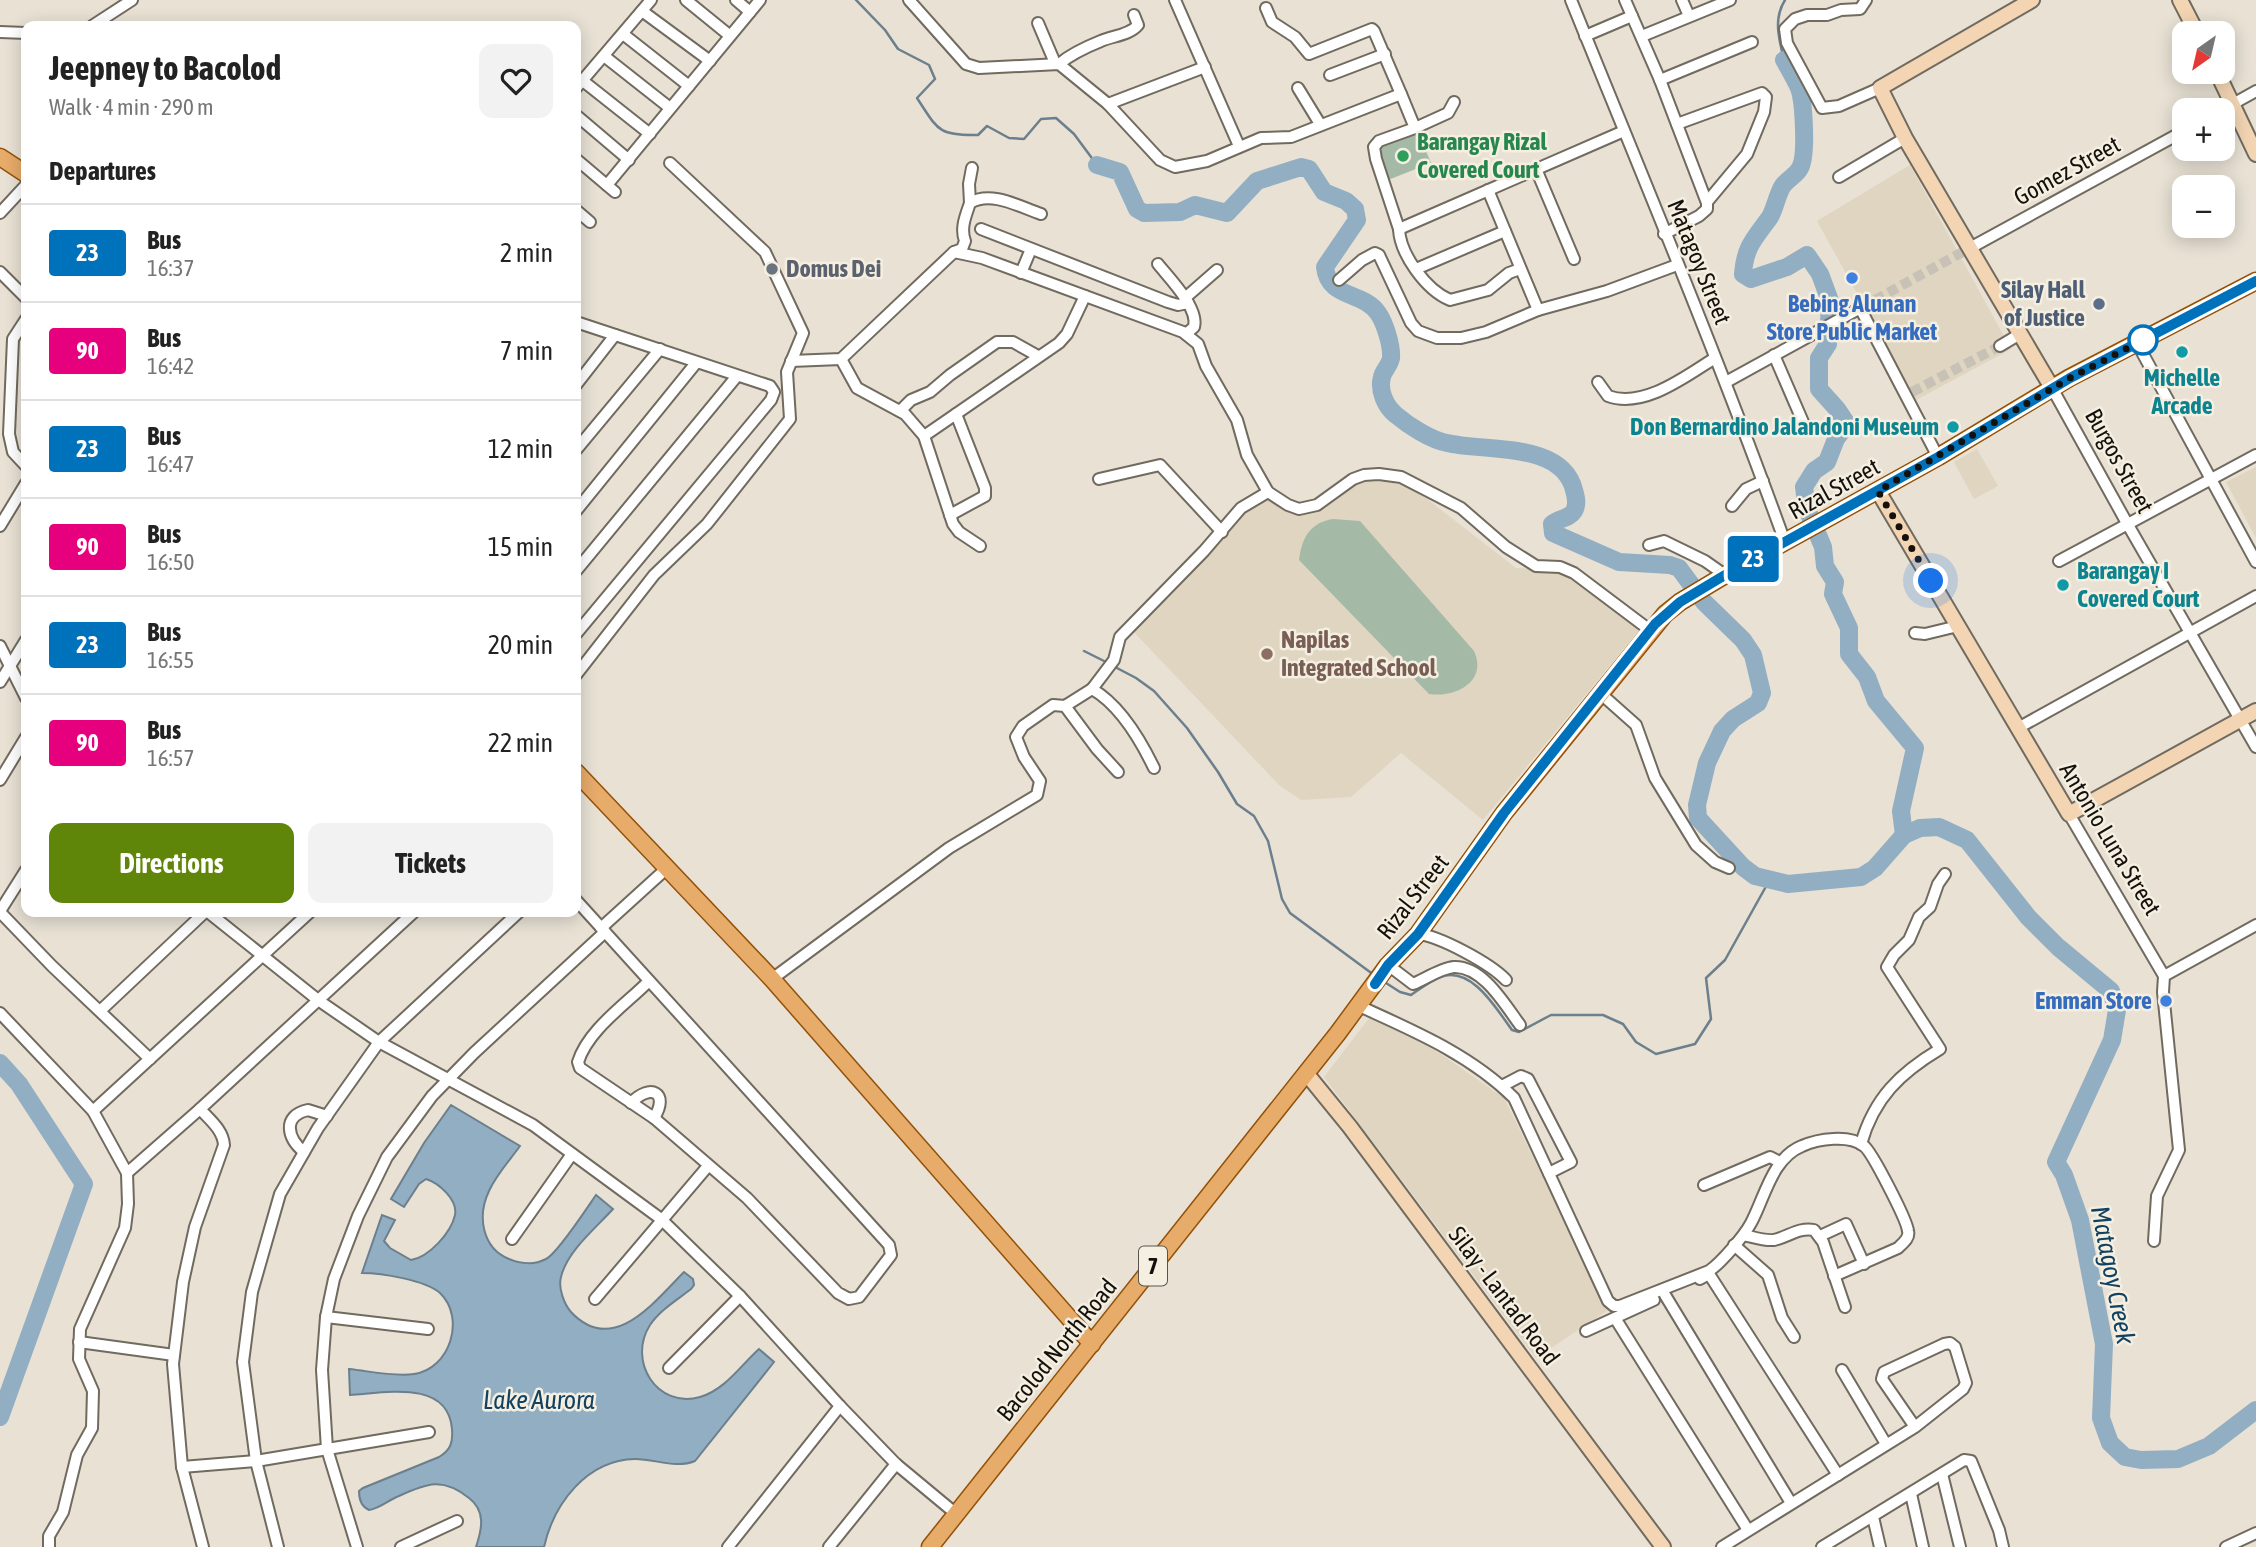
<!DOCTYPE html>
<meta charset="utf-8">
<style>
:root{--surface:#fff;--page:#f2f2f2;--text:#222;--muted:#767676;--line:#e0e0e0;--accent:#5f8509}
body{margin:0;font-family:"Asap Condensed",sans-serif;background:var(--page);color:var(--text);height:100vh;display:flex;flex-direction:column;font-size:26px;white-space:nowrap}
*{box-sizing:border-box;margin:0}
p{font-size:23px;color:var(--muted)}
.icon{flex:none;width:38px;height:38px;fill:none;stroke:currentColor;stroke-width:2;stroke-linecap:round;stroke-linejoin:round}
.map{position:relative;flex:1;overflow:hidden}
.details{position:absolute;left:21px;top:21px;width:560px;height:896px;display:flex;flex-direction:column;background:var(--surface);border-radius:14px;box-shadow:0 4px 18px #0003}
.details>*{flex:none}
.badge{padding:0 14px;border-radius:5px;font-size:24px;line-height:46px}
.needle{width:46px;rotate:214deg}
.controls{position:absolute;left:2172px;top:21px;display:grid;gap:14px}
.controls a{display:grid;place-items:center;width:63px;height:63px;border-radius:14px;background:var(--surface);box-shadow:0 4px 18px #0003;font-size:35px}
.you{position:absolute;width:35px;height:35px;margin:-18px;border:5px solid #fff;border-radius:50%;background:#1a73e8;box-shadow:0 0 0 10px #1a73e833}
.map>.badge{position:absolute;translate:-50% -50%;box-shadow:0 0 0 4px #fff}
h2{padding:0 28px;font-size:26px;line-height:63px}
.round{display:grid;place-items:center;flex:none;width:74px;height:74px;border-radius:14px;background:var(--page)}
.summary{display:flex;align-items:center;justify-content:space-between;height:119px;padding:0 28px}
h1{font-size:33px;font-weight:700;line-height:52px}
.primary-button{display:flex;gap:14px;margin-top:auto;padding:14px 28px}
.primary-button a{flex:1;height:80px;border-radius:14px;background:var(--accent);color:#fff;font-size:28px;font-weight:700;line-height:80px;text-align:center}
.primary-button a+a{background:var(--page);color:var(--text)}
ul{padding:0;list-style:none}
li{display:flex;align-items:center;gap:21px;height:98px;padding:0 28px;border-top:2px solid var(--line)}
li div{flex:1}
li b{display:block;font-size:26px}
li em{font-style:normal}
li .badge{min-width:77px;font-weight:700;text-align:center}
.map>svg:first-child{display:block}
.built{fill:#dfd5c1}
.green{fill:#a4baa7}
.water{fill:#92aec3;stroke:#6c7f8c;stroke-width:2}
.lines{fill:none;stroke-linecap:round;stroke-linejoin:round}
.stream{stroke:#6c7f8c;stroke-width:2.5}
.river{stroke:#92aec3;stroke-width:18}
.street-tunnel{stroke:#c8c2b6;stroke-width:10;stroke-dasharray:10 5;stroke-linecap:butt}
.street-casing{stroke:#706a5f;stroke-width:14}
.secondary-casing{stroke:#706a5f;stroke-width:18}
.primary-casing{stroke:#935108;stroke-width:19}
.street{stroke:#fff;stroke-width:10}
.secondary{stroke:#f3d5b4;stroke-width:14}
.primary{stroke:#e7ab6a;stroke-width:16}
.line-casing{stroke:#fff;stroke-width:16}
.line{stroke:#0072bc;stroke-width:10}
.walk{stroke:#14110d;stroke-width:7;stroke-dasharray:0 12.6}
.leisure-dot{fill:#2e9e5b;stroke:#f5efe1;stroke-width:2.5}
.worship-dot{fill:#6b7280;stroke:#f5efe1;stroke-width:2.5}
.shop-dot{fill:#3f7fe0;stroke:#f5efe1;stroke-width:2.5}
.service-dot{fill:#5c6f8a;stroke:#f5efe1;stroke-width:2.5}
.stop-dot{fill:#fff;stroke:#0072bc;stroke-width:3.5}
.culture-dot{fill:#0f9aa8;stroke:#f5efe1;stroke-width:2.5}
.education-dot{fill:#8d6e63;stroke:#f5efe1;stroke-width:2.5}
.labels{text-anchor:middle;stroke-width:5;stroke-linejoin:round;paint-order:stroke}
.shield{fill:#f5efe1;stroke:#58544d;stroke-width:2}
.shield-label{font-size:23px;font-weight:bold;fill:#14110d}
.leisure-label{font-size:24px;font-weight:bold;fill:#27864d;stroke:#f5efe1;text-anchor:start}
.street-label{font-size:24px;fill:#14110d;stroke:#f5efe1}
.worship-label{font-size:24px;font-weight:bold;fill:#5b616d;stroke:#f5efe1;text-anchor:start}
.service-label{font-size:24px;font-weight:bold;fill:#4e5e75;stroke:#f5efe1;text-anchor:end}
.shop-label{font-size:24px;font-weight:bold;fill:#366cbe;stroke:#f5efe1}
.culture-label{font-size:24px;font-weight:bold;fill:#0d838f;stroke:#f5efe1}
.education-label{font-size:24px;font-weight:bold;fill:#785e54;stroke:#f5efe1;text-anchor:start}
.water-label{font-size:26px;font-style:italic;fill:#124261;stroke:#f5efe1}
</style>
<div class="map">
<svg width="2256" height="1547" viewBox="0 0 2256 1547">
<rect width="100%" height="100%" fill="#e8e1d4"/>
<g class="built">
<path d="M1910 165 2011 349 1916 400 1817 221Z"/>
<path d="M1977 449 1998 486 1974 499 1954 462Z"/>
<path d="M2256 467V538L2226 482Z"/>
<path d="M1386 481 1405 486 1427 499 1516 568 1567 571 1636 622 1639 630 1483 820 1401 753 1351 797 1301 800 1279 785 1132 630 1247 510 1263 499 1273 498 1295 513 1352 483Z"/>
<path d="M1370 1017 1429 1046 1504 1098 1608 1310 1536 1358 1324 1077Z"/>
</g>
<g class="green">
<path d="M1418 132 1431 163 1388 180 1375 149Z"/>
<path d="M1333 519 1360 521 1474 651C1488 681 1456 698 1429 694L1299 560C1302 537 1310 523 1333 519Z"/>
</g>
<path class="water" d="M451 1105 520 1146C510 1160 496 1175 489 1191 477 1216 482 1248 509 1259 521 1264 535 1265 546 1259 557 1254 587 1208 596 1195L613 1209C596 1228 567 1251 561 1277 558 1288 564 1304 571 1312 613 1357 655 1301 684 1272L693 1279 694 1285 691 1289C677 1300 660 1310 650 1325 627 1361 657 1409 700 1397 725 1390 741 1365 759 1349L774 1362 695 1461C675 1469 656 1459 635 1459 587 1460 554 1503 544 1547H476C482 1529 486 1511 469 1498 443 1477 427 1483 399 1496 388 1500 381 1508 369 1510 362 1507 359 1499 359 1491L363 1488 439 1457C451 1450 453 1442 452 1429 448 1379 384 1393 350 1395L349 1369C369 1371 394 1377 414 1374 450 1369 466 1318 440 1293 425 1280 381 1273 362 1273L382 1215 395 1220 384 1241 390 1248 411 1260C429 1257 451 1233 455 1215 458 1200 439 1183 426 1179L419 1184 404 1207 391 1199 424 1143Z"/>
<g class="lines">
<g class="stream">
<path d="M856 0 885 30 898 49 929 65 935 79 917 98C938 130 938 136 978 135L987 126 1009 138 1024 139 1041 119 1056 118 1074 134 1097 165"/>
<path d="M1784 60C1779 39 1773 19 1785 0"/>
<path d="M1084 651 1106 662"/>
<path d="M1115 667 1136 678 1154 691 1187 728 1218 772 1237 804 1254 816 1268 841 1282 899 1290 913 1374 975"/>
<path d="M1383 981 1400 992 1411 995C1420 989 1430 981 1440 977 1472 965 1497 1010 1512 1030L1519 1032 1551 1015H1603L1623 1024 1636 1042 1656 1054 1695 1044 1711 1019 1706 978 1725 960 1769 881"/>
</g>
<g class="river">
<path d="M1784 60C1789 69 1795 79 1799 88 1804 102 1807 156 1800 168 1796 176 1787 179 1782 187 1777 196 1775 208 1770 217 1755 238 1745 246 1743 274L1751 279 1787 267 1807 255 1820 274 1830 301 1828 344 1819 358V389L1837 409 1847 424 1836 439 1827 462 1814 471 1804 487 1807 509 1823 547 1825 566 1835 582 1833 594 1849 628V654L1867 677 1876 701 1915 748 1901 811 1904 835"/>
<path d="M1097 165 1120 172 1137 209 1144 213 1180 212 1195 205 1227 213 1257 181 1301 167 1309 169 1324 192 1346 201 1355 209 1357 220 1325 267C1328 299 1363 291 1378 313 1385 323 1392 346 1391 358 1390 365 1383 371 1382 377 1378 391 1386 407 1396 415 1409 426 1431 440 1447 443 1485 452 1562 441 1574 490 1576 497 1578 504 1574 511 1569 519 1559 518 1552 524L1553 533 1619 562 1670 565 1679 568 1704 602 1743 640 1753 655 1762 693 1758 703 1733 719 1722 731 1707 763 1697 805 1698 818 1743 867 1755 876 1788 884 1861 877 1875 868 1904 835 1920 828 1939 827 1967 840 2028 917 2058 947 2111 991 2117 1010 2112 1040 2056 1162 2064 1175 2080 1220 2104 1344 2101 1418 2110 1443 2125 1457 2141 1460 2178 1459 2209 1446 2256 1410"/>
<path d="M0 1063 19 1084 84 1184 0 1417"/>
</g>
<g class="street-tunnel">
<path d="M1862 307 1970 248"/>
<path d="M1912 392 2000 346"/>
</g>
<defs>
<g id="street">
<path d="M686 0 729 35"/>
<path d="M736 0 750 12"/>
<path d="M909 0 966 64 979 68 1059 64 1108 104 1160 160 1175 167 1207 161 1261 138 1291 137 1401 94 1415 128 1379 141 1374 147 1376 159 1399 229 1624 131"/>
<path d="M1175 0 1239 146"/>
<path d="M1571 0C1644 180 1719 359 1785 542"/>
<path d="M1625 0 1660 80 1707 203V209L1699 216 1664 234"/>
<path d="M1682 0 1689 16"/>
<path d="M1866 0 1860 9 1841 10 1827 15H1807L1795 19 1785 29 1787 43 1822 108 1839 106 1880 88"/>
<path d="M1266 8 1272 22 1295 37 1309 54 1372 29 1374 31 1401 94"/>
<path d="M642 11 710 61"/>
<path d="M1038 23 1055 63"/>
<path d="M92 26 132 0"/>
<path d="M0 32 26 33"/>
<path d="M623 34 689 86"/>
<path d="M1585 36 1632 16"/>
<path d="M1642 36 1730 0"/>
<path d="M604 56 670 108"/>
<path d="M1059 64C1071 54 1086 47 1101 41 1112 36 1130 35 1138 25L1134 15"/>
<path d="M1330 75 1385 54"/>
<path d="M1660 80 1752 42"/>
<path d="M583 81 650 134"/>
<path d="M576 88 651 0"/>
<path d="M1298 88 1320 124"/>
<path d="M1108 104 1205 67"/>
<path d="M2222 110 2256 91"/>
<path d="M576 115 629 160"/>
<path d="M1677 124 1762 93 1766 97 1764 112 1747 154 1707 202"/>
<path d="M1415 128 1448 113 1454 102"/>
<path d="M576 159 615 192"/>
<path d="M1536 169 1574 259"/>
<path d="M1839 177 1905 138"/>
<path d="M607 185 760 0"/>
<path d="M1488 190 1538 310"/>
<path d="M970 203 969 184 972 168"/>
<path d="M576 210 590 222"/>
<path d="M0 213 26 185"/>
<path d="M981 229 1168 302 1178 305 1188 303"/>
<path d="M1399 229C1400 254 1426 290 1450 300L1488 290 1509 273 1520 269"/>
<path d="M1970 248 2184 131"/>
<path d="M954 252 962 249 965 241C960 228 966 215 970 203 991 190 1020 207 1041 214"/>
<path d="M1158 264C1170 279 1199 308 1194 327L1186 334"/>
<path d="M1416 269 1505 231"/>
<path d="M0 272 26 298"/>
<path d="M1021 273 1031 249"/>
<path d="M1339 280 1362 260 1375 253 1379 255 1411 323 1418 331 1437 338H1461L1486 332 1538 310 1607 291 1677 265"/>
<path d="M1185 298 1217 270"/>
<path d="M1860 308 1938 457"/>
<path d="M26 319 13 339 9 434 13 452 26 466"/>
<path d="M576 322 764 384 770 386 774 392 771 400 576 634"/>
<path d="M2137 343 2256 562"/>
<path d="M2000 346 2020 334"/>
<path d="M1774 355 1806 429"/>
<path d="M841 359 857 388 905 414 924 436 953 524 959 532 980 546"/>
<path d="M791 361 841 359 954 252 982 258 1183 332 1198 344 1206 366 1237 420 1247 455 1268 492 1288 505 1299 509 1317 505 1353 479 1364 475 1379 474 1401 477 1461 508 1506 547 1536 566 1560 567 1574 573 1651 631"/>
<path d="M1598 382 1608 396C1644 409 1686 376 1715 358"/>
<path d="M1726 382 1862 307"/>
<path d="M576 385 615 335"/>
<path d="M2052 388 2128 525 2256 747"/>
<path d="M900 411 911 400 930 392 950 375 997 342H1013L1038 356"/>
<path d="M956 414 1059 343 1067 334 1085 296"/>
<path d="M924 436 956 414 985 488V496L950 515"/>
<path d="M576 450 660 349"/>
<path d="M1099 479 1160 465 1222 532"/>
<path d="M1732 506 1746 489 1763 481"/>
<path d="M576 511 696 363"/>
<path d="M0 526 26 483"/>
<path d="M1649 545 1664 541 1705 561 1725 575"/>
<path d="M2059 561 2256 455"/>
<path d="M576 571 737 376"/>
<path d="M1915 633 1925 634 1958 626"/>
<path d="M0 646 26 698"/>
<path d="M576 675 654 575 707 524 790 419 787 372 803 333 765 252 670 163"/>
<path d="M0 682 26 640"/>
<path d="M1092 689 1114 660 1120 637 1204 551 1241 508 1268 492"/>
<path d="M1600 693 1636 725 1655 778 1696 845 1715 862 1729 868"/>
<path d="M1065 706 1097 749 1118 772"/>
<path d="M2018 728 2256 596"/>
<path d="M0 780 26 737"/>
<path d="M2069 814 2164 976 2163 992 2179 1150 2157 1196 2154 1241"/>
<path d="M576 900 889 1245 891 1255 859 1297 849 1299 838 1293 747 1198 654 1118 580 1068 578 1062C588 1030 625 1005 648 982"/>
<path d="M0 911 26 870"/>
<path d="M0 912 52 966 150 1059"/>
<path d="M208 912 318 1000 379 1042 533 1125 661 1219 740 1296 840 1406 896 1464 955 1513"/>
<path d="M601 928 666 869"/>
<path d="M1418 934C1440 936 1491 964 1506 980"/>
<path d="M1388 965 1413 984C1425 979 1441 968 1454 967 1483 966 1505 1005 1520 1025"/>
<path d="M2164 976 2256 925"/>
<path d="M772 979 949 848 1037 795 1040 781 1024 757 1016 737 1023 726 1053 705 1065 706 1092 689C1120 705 1140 739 1154 768"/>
<path d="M1359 1006C1414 1031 1471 1055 1514 1098L1608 1301 1614 1306H1620L1709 1271C1721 1263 1744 1236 1751 1223 1765 1197 1772 1158 1802 1146 1818 1139 1849 1134 1864 1146 1872 1152 1907 1220 1908 1231 1910 1238 1903 1243 1898 1248L1834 1276"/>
<path d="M100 1011 205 912"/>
<path d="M0 1013 93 1111 127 1173 128 1204 125 1228 80 1329 79 1359 93 1391 92 1428 77 1455 63 1512 49 1536V1547"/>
<path d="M1502 1086 1521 1076 1528 1079 1571 1162 1549 1173"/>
<path d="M631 1103C650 1083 670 1092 654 1118"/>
<path d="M200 1109C210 1120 223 1130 224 1145L195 1227 183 1282 173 1364 182 1467 203 1547"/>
<path d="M93 1111 310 912"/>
<path d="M1861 1144C1874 1098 1900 1073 1940 1049L1887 967 1894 955 1909 940 1919 917 1930 907 1938 884 1945 874"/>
<path d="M304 1152C288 1139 281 1116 308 1110L327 1116"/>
<path d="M127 1173 200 1109 414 912"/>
<path d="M1704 1185 1770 1157 1780 1162"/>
<path d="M1744 1235C1753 1237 1764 1241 1774 1240 1788 1237 1799 1227 1814 1230L1823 1242 1845 1307"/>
<path d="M1820 1236 1846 1224 1864 1264"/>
<path d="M512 1239 572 1154"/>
<path d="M1734 1245 1768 1275 1782 1318 1794 1337"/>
<path d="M1700 1279 1709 1274 1838 1475"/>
<path d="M1665 1295 1791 1503"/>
<path d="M595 1299 708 1166"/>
<path d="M326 1317 428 1329"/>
<path d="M1615 1318 1748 1530"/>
<path d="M1586 1331 1654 1300"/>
<path d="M79 1342 174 1355"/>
<path d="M669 1368 740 1296"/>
<path d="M1842 1370 1886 1444"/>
<path d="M182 1467 256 1461 429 1432"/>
<path d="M1942 1474 1960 1547"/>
<path d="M1911 1494 1923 1547"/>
<path d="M1873 1517 1880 1547"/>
<path d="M278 1547 256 1461 243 1362 252 1292 280 1194 318 1128 379 1042 519 912"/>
<path d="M357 1547 327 1449 322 1370 326 1317 334 1279 358 1216 387 1157 432 1096 474 1053 605 932"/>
<path d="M401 1547 457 1521"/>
<path d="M728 1547 840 1406"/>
<path d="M829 1547 896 1464"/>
<path d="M1722 1547 1915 1427 1963 1389 1966 1383 1955 1347 1950 1343 1944 1344 1884 1372 1882 1379 1915 1427"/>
<path d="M1822 1547 1964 1460 1971 1461 1999 1530 2003 1547"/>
<path d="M2226 1547 2256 1533"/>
</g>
<g id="secondary">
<path d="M2032 0 1880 88 1905 138 2052 388"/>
<path d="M2180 0 2197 33"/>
<path d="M2217 72 2256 154"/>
<path d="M1878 491 2069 814 2256 711"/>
<path d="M1306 1073 1350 1127 1663 1547"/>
</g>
<g id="primary">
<path d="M0 157 26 174"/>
<path d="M576 772 772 979 1092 1344"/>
<path d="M930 1547 1338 1033 1388 965 1418 934 1504 813 1665 614 1680 602 1725 575 1938 457 2069 378 2256 281"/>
</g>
</defs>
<use href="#street" class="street-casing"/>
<use href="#secondary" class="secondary-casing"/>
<use href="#primary" class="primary-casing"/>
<use href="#street" class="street"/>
<use href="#secondary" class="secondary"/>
<use href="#primary" class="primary"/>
</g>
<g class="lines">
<defs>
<path id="line" d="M1375 984 1388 965 1418 934 1504 813 1568 733 1655 624 1680 602 1725 575 1938 457 2070 378 2256 281"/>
</defs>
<use href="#line" class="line-casing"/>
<use href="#line" class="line"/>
<path class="walk" d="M1931 581 1878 491 2070 378 2143 340"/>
</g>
<circle class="leisure-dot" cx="1403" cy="156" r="7"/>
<circle class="worship-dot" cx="772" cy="269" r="7"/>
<g class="shop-dot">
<circle cx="1852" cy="278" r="7"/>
<circle cx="2166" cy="1001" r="7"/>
</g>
<circle class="service-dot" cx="2099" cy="304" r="7"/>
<circle class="stop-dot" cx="2143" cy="340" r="14"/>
<g class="culture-dot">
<circle cx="2182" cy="352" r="7"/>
<circle cx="1953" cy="427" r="7"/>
<circle cx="2063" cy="585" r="7"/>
</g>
<circle class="education-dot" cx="1267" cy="654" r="7"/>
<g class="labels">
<rect class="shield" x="1139" y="1246.5" width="28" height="39" rx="5"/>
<g class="shield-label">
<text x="1153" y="1274">7</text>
</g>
<g class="leisure-label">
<text x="1417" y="150">Barangay Rizal<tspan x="1417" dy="28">Covered Court</tspan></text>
</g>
<g class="street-label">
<text transform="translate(2067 171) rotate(-29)" y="8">Gomez Street</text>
<text transform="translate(1699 262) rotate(68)" y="8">Matagoy Street</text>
<text transform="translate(2119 461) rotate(61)" y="8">Burgos Street</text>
<text transform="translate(1834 489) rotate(-29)" y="8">Rizal Street</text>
<text transform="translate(2110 839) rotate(59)" y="8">Antonio Luna Street</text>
<text transform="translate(1413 897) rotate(-52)" y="8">Rizal Street</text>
<text transform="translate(1504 1296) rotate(53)" y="8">Silay - Lantad Road</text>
<text transform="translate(1057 1350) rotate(-51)" y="8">Bacolod North Road</text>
</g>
<g class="worship-label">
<text x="786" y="277">Domus Dei</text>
</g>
<g class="service-label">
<text x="2085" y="298">Silay Hall<tspan x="2085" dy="28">of Justice</tspan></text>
</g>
<g class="shop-label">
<text x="1852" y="312">Bebing Alunan<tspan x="1852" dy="28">Store Public Market</tspan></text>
<text x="2152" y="1009" text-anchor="end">Emman Store</text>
</g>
<g class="culture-label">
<text x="2182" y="386">Michelle<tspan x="2182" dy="28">Arcade</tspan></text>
<text x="1939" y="435" text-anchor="end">Don Bernardino Jalandoni Museum</text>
<text x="2077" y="579" text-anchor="start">Barangay I<tspan x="2077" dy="28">Covered Court</tspan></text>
</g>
<g class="education-label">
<text x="1281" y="648">Napilas<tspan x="1281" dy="28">Integrated School</tspan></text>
</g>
<g class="water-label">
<text transform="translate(2113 1275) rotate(79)" y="9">Matagoy Creek</text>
<text x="539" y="1409">Lake Aurora</text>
</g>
</g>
</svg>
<div class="controls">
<a><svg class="needle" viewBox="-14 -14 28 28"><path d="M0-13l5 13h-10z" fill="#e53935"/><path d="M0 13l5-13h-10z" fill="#767676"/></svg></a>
<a>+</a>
<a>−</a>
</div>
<div class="you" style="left:1931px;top:581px"></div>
<b class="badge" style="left:1753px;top:559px;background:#0072bc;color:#fff">23</b>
<section class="details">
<div class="summary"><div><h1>Jeepney to Bacolod</h1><p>Walk · 4 min · 290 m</p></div><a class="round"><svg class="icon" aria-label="heart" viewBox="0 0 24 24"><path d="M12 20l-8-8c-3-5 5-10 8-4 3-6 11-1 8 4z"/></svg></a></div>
<h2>Departures</h2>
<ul>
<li><span class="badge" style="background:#0072bc;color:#fff">23</span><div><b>Bus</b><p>16:37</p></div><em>2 min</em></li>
<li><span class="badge" style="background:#e6007e;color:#fff">90</span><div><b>Bus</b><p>16:42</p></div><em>7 min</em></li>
<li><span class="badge" style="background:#0072bc;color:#fff">23</span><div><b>Bus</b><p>16:47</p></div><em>12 min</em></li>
<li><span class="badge" style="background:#e6007e;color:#fff">90</span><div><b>Bus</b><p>16:50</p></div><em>15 min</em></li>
<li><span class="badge" style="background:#0072bc;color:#fff">23</span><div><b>Bus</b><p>16:55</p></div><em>20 min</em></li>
<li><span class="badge" style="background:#e6007e;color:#fff">90</span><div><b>Bus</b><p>16:57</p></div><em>22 min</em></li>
</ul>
<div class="primary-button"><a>Directions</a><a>Tickets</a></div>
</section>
</div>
